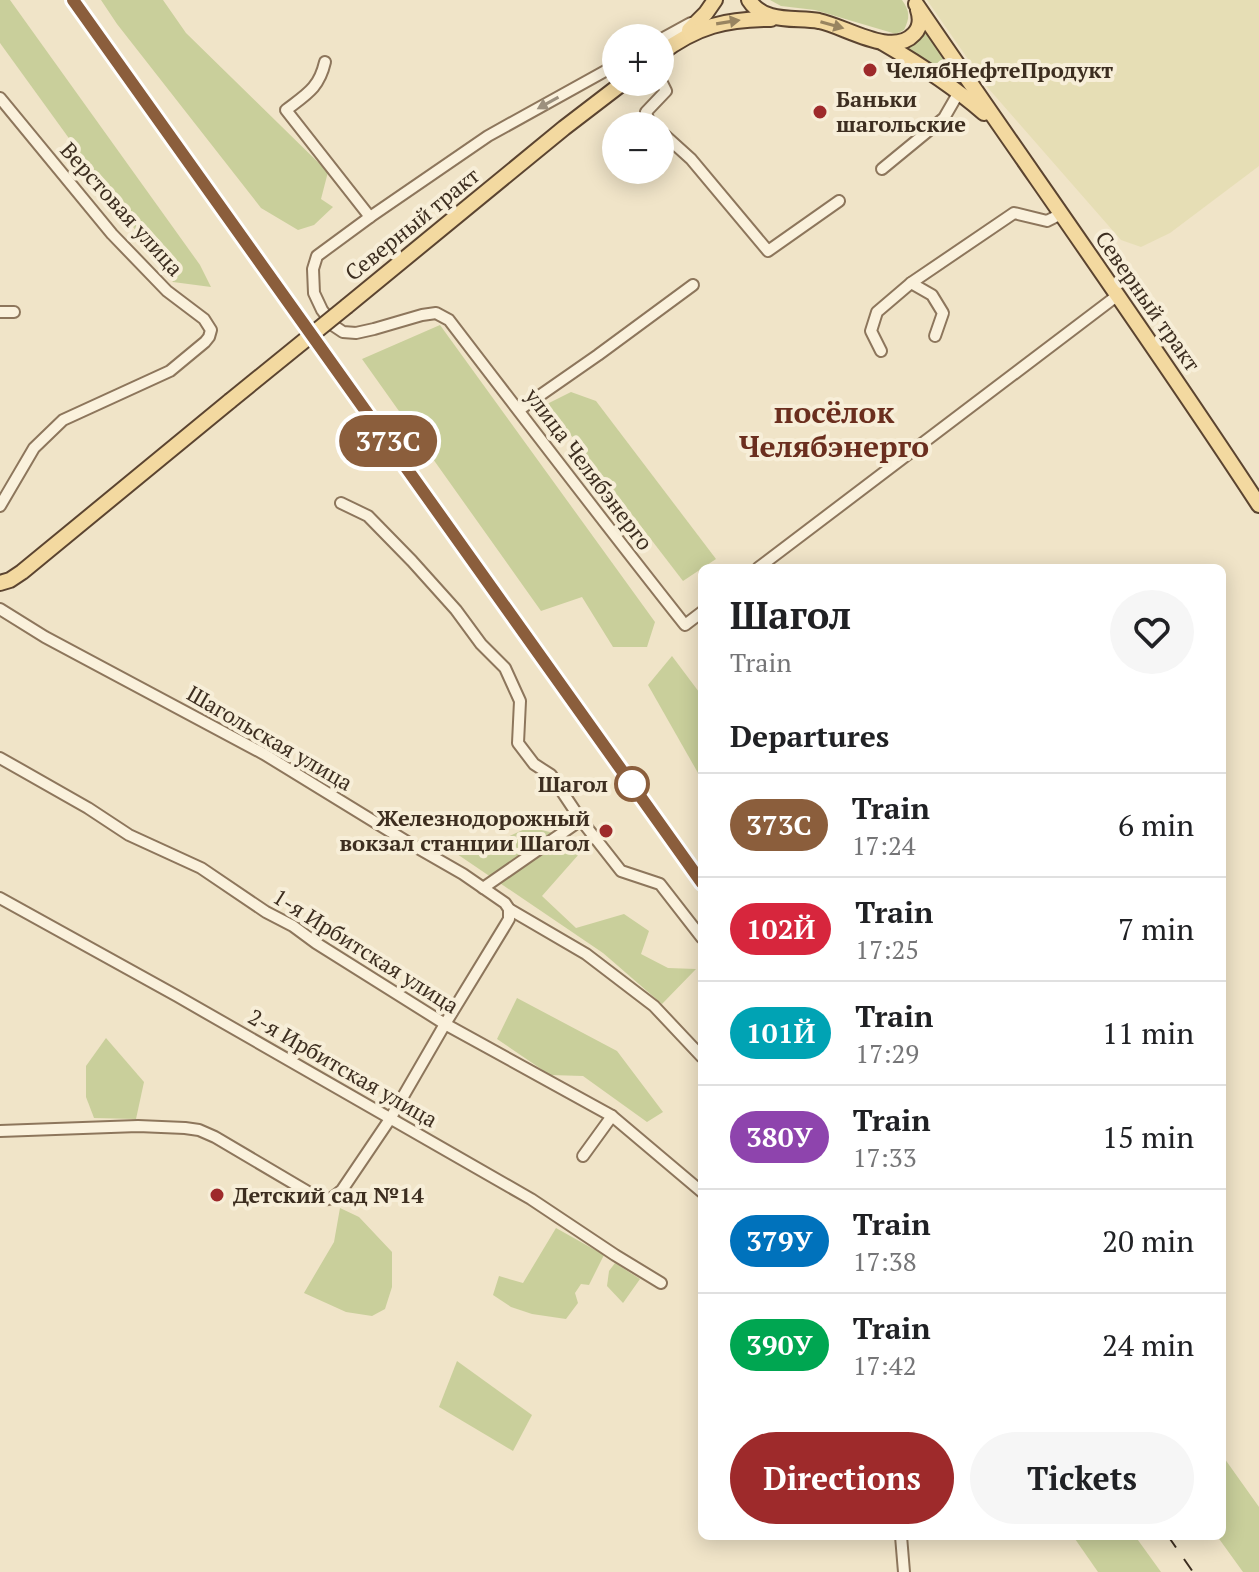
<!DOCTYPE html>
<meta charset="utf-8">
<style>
:root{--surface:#fff;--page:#f6f6f6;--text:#202124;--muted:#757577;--line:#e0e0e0;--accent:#9e2a2b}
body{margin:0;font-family:"PT Serif",serif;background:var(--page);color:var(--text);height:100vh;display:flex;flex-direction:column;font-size:30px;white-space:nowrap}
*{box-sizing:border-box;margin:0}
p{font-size:26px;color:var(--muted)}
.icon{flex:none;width:44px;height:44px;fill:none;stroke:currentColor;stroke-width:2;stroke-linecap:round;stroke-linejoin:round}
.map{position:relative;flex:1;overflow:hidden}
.sheet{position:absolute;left:698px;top:564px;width:528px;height:976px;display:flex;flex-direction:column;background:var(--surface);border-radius:12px;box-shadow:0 4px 20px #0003}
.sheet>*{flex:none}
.badge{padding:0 16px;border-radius:26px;font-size:28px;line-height:52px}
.tools{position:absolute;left:602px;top:24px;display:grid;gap:16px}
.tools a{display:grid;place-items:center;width:72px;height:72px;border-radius:50%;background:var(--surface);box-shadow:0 4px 20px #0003;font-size:40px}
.map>.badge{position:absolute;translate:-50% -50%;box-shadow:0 0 0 4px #fff}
h2{padding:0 32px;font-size:30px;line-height:72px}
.round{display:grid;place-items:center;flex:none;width:84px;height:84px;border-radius:42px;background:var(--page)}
.headline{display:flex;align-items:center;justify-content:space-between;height:136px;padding:0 32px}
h1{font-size:38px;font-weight:600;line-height:60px}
.action{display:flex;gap:16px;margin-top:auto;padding:16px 32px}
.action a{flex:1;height:92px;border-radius:48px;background:var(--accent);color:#fff;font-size:32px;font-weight:600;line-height:92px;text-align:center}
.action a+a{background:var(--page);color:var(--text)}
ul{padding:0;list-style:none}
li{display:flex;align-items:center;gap:24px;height:104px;padding:0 32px;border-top:2px solid var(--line)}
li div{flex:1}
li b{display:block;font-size:30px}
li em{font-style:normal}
li .badge{min-width:88px;font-weight:700;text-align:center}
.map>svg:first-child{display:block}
.farmland{fill:#e6deb5}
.green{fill:#c9cf9b}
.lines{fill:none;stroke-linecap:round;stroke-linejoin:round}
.minor-casing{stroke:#8d765c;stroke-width:14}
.major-casing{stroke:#5b4430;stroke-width:18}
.minor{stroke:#faf1dc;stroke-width:10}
.major{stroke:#f3d9a0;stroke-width:14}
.rail{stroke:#3d2e20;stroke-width:2;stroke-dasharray:14 14;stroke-linecap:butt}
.major-bridge-casing{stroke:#5b4430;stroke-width:18;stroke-linecap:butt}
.major-bridge{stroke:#f3d9a0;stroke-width:14}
.oneway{fill:#988460}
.oneway2{fill:#9c907e}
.line-casing{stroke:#fff;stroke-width:18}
.line{stroke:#8b5e3c;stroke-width:12}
.poi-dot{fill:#9e2a2b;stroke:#f7eed8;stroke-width:3}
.stop-dot{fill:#fff;stroke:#8b5e3c;stroke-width:4}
.labels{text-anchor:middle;stroke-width:8;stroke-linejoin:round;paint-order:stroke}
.poi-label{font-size:22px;font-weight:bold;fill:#3d2e20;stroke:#f7eed8;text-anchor:start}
.street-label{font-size:22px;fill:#3d2e20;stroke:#f7eed8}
.stop-label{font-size:22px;font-weight:bold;fill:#3d2e20;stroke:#f7eed8;text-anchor:end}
.district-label{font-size:30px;font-weight:bold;fill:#6b2e1e;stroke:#f7eed8}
</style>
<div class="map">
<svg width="1259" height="1572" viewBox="0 0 1259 1572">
<rect width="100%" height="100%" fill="#f0e4c8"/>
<path class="farmland" d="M927 0H1259V166L1170 233 1141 247 1121 240 988 88Z"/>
<g class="green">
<path d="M0 0H10L200 265 211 287 173 282 0 43Z"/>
<path d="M101 0H163L186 33 328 172 321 199 333 207 314 225 298 230 261 208 117 24Z"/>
<path d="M770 0H902C910 11 910 18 904 30L896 34 815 10 781 6Z"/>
<path d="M923 26 966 86 906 48 916 40Z"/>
<path d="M440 325 655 622 647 647H613L582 597 541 611 362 359Z"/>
<path d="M571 392 596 401 716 559 683 581 547 404Z"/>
<path d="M672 656 702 696V780L648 685Z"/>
<path d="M529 827 554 833 560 851 574 837 587 845 542 896 576 928 624 914 649 931 641 954 668 968 696 969 662 1004 603 953 457 854 469 840 484 848Z"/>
<path d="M517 998 617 1051 663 1112 647 1122 583 1076 550 1075 497 1039Z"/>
<path d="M106 1038 144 1082 136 1119 94 1118 86 1097V1066Z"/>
<path d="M340 1208 359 1217 392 1252V1287L385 1309 372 1316 346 1312 304 1293 334 1242Z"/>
<path d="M556 1228 604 1255 589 1285 581 1284 575 1293 578 1303 566 1319 532 1314 511 1307 493 1295 499 1276 523 1283Z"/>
<path d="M615 1263 640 1279 623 1303 607 1286 609 1271Z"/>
<path d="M457 1361 532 1415 513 1451 439 1407Z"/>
<path d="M1222 1455 1259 1507V1572H1243L1217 1536H1222Z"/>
<path d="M1073 1536H1135L1161 1572H1098Z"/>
</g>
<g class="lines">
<defs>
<g id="minor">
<path d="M660 40 691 23"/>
<path d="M325 62C319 88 307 94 286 110L370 217"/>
<path d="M616 65 488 136 370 217 317 256 313 269 314 293 322 310 334 326 343 332 356 333 374 329 422 315 436 313 449 320C527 422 605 524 685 625L702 612"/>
<path d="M0 98 112 234 167 291 204 319 211 330 209 337 205 342 170 371 63 420 34 448 0 506"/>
<path d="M654 126 649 122 646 112 666 91 660 79"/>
<path d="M660 131 691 159 768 251 839 201"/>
<path d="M882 169 944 118 959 92"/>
<path d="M911 283 932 295 943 313 935 336"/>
<path d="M0 312H14"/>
<path d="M881 351 871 331 877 312 911 283 1014 213 1047 221 1061 214"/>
<path d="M519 410 598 355 693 285"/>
<path d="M341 503 368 516 412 561 456 610 481 644 505 668 520 701 518 743 534 764 551 775 581 820 621 871 660 884 702 938"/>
<path d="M758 568 1118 295"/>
<path d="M0 609 45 637 264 754 409 843 463 874 505 903 509 909 586 954 654 1006 702 1057"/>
<path d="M0 758 88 808 129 835 201 868 266 912 293 926 316 943 445 1024 612 1116 702 1192"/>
<path d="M483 888 581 820"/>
<path d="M0 898 177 996 531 1199 615 1255 661 1283"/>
<path d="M0 1131 138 1126 185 1128 199 1130 215 1137 320 1199C330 1201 335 1196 342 1190L390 1119 445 1024 503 929 509 919V909"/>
<path d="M583 1156 612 1116"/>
<path d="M901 1536 904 1572"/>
</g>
<g id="major">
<path d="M749 0C764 24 795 17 819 21 845 26 892 58 914 34 921 27 921 19 918 10"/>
<path d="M916 4C1030 171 1148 335 1259 505"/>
<path d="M689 30 706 13 715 0"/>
<path d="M883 43C919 64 953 86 984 113"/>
<path d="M660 54C697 26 726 19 771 19"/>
<path d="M347 306 564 128 624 82"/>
<path d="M0 583 10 580 22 572 230 401"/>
</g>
</defs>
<use href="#minor" class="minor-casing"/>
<use href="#major" class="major-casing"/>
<use href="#minor" class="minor"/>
<use href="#major" class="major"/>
<g class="rail">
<path d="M73 0 702 882"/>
<path d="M1168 1536 1193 1572"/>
</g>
<defs>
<path id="major-bridge" d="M230 401 347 306"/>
</defs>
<use href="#major-bridge" class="major-bridge-casing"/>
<use href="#major-bridge" class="major-bridge"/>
</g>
<defs><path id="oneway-solid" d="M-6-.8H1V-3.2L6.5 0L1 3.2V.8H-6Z" transform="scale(2)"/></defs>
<g class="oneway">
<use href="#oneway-solid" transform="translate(728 22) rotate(-9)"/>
<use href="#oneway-solid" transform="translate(832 25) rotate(16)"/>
</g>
<use class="oneway2" href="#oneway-solid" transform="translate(548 103) rotate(151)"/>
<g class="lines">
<defs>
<path id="line" d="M73 0 702 883"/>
</defs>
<use href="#line" class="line-casing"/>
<use href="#line" class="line"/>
</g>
<g class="poi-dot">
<circle cx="870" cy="70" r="8"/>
<circle cx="820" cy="112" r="8"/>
<circle cx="606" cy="831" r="8"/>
<circle cx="217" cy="1195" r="8"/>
</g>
<circle class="stop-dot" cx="632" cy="784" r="16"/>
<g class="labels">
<g class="poi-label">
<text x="886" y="78">ЧелябНефтеПродукт</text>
<text x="836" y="107">Баньки<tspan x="836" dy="25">шагольские</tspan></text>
<text x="590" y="826" text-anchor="end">Железнодорожный<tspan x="590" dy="25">вокзал станции Шагол</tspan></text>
<text x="233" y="1203">Детский сад №14</text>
</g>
<g class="street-label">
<text transform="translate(122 209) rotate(48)" y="8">Верстовая улица</text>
<text transform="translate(412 224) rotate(-39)" y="8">Северный тракт</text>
<text transform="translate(1148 301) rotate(55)" y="8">Северный тракт</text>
<text transform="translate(589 469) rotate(53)" y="8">улица Челябэнерго</text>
<text transform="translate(270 738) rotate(30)" y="8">Шагольская улица</text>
<text transform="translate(366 951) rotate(32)" y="8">1-я Ирбитская улица</text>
<text transform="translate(343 1068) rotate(30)" y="8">2-я Ирбитская улица</text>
</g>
<g class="stop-label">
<text x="608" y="792">Шагол</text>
</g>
<g class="district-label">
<text x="834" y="423">посёлок<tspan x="834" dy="34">Челябэнерго</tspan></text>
</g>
</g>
</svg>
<div class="tools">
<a>+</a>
<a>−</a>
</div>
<b class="badge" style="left:388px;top:441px;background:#8b5e3c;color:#fff">373C</b>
<section class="sheet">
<div class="headline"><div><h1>Шагол</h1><p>Train</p></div><a class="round"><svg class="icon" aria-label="heart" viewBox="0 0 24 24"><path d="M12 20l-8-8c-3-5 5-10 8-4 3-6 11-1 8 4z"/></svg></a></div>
<h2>Departures</h2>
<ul>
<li><span class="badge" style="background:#8b5e3c;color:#fff">373C</span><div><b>Train</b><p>17:24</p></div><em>6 min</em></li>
<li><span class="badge" style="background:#d7263d;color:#fff">102Й</span><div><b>Train</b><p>17:25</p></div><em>7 min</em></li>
<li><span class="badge" style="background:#00a3b4;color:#fff">101Й</span><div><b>Train</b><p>17:29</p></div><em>11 min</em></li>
<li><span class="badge" style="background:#8e44ad;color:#fff">380У</span><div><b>Train</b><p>17:33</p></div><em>15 min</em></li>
<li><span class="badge" style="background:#0072bc;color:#fff">379У</span><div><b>Train</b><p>17:38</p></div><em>20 min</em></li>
<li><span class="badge" style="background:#00a651;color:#fff">390У</span><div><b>Train</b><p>17:42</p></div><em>24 min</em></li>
</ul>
<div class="action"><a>Directions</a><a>Tickets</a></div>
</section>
</div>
